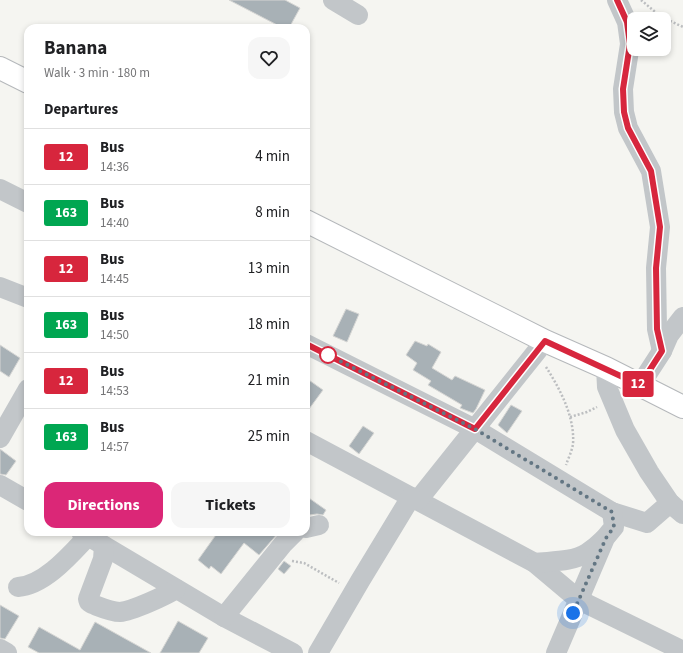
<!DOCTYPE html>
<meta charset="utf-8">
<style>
:root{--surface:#fff;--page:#f6f6f6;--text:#202124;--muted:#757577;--line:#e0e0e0;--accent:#db2777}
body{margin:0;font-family:"Source Sans 3",sans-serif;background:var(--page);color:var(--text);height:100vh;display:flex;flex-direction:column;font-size:15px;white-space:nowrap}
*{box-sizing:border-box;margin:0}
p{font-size:13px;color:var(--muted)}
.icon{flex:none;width:22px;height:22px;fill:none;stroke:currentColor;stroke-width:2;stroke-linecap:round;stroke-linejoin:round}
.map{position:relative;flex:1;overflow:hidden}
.details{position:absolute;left:24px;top:24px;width:286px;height:512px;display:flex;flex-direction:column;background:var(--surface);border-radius:12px;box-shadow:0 2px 6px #0003}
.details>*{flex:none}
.badge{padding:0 8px;border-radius:3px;font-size:14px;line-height:26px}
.buttons{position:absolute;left:627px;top:12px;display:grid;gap:8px}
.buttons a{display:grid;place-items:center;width:44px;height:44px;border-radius:8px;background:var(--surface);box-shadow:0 2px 6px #0003;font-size:20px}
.you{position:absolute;width:20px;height:20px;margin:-10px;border:3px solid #fff;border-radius:50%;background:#1a73e8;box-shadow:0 0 0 6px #1a73e833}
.map>.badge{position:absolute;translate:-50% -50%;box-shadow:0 0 0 2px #fff}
h2{padding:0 20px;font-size:15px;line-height:36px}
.round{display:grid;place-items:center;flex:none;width:42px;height:42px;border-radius:12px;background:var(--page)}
.headline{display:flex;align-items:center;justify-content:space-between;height:68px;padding:0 20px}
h1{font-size:19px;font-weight:700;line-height:30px}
.action{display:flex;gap:8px;margin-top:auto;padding:8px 20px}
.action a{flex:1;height:46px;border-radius:12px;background:var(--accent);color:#fff;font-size:16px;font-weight:700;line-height:46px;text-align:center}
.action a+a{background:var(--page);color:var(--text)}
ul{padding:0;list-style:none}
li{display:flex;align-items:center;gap:12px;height:56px;padding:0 20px;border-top:1px solid var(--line)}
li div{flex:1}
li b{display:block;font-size:15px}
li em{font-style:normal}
li .badge{min-width:44px;font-weight:700;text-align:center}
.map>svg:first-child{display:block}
.building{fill:#a8b1b6;stroke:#d6d6d4}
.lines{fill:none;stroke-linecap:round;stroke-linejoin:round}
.highway-casing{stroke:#b5b8bb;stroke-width:24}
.path{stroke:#bcbec0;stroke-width:2.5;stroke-dasharray:2 2;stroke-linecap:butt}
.minor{stroke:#c2c6c9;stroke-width:20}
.highway{stroke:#fff;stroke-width:22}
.line-casing{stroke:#fff;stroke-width:9}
.line{stroke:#d7263d;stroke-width:6}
.walk{stroke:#637683;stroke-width:4;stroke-dasharray:0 7.2}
.stop-dot{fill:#fff;stroke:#d7263d;stroke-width:2}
</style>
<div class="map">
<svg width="683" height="653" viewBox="0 0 683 653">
<rect width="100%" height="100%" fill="#f5f5f1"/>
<g class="building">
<path d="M229 0H285L300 8 289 28H283Z"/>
<path d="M346 309 359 314 347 342 333 336Z"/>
<path d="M415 341 427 346 428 344 441 352 432 368 452 380 455 376 485 390 476 409 473 413 460 408 462 405 428 385 431 381 413 370 417 363 406 355Z"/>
<path d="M0 345 20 358 9 377 0 371Z"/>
<path d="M306 378 323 390 306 413Z"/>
<path d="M511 405 522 411 507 433 498 425Z"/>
<path d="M363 426 374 433 359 454 349 446Z"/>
<path d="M0 449 16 461 6 475 0 474Z"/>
<path d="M306 496 326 510 323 515 317 514 309 515 306 513Z"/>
<path d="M218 532H279L259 555 244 543 221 574 211 566 209 569 198 560Z"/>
<path d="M284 561 291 566 284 574 278 569Z"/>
<path d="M0 605 19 616 5 639 0 638Z"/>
<path d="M178 621 208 638 199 653H160Z"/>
<path d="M95 622 151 653H39L28 647 39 627 80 650Z"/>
</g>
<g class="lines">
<defs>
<g id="highway">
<path d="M0 68 28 82"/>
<path d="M306 221 545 341 606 368 683 407"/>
</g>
</defs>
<use href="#highway" class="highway-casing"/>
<g class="path">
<path d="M641 0 660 16 683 27"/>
<path d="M546 367C560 389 575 417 573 444 572 451 568 459 566 465"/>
<path d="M570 417 587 412 597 407"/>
<path d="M292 561 304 563 339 583"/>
</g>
<g class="minor">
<path d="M333 0 358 15"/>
<path d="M617 0 627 22 630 44 623 89 624 112 628 128 651 171 660 227 656 268 657 329 662 351"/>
<path d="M0 189 28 203"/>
<path d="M0 287 28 298"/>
<path d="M306 344 475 429 612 512 647 523 670 503"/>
<path d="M606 368 607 387 625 430 649 472 670 503 683 514"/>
<path d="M640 385 662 351 669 335 683 317"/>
<path d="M0 438 28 389"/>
<path d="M306 441 535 563 579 600 683 651"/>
<path d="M0 485 28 501"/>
<path d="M418 500 545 341"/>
<path d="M306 528 319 525"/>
<path d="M81 532 224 617 293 653"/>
<path d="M104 546 103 559 88 599 89 602 92 604C100 607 111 612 120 612 132 611 165 596 176 589"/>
<path d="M535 563C552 561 572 562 587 553 593 549 599 544 604 539"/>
<path d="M18 587C45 585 71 554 88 536"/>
<path d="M224 617 283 544 295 532"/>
<path d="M0 649 7 653"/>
<path d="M318 653 360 581 411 497"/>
<path d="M556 653 605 538 614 527 612 512"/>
</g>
<use href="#highway" class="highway"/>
</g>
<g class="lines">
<defs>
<path id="line" d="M306 344 475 429 545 341 640 385 662 351 657 329 656 268 660 227 651 171 628 128 624 112 623 89 630 44 627 22 617 0"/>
</defs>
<use href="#line" class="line-casing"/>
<use href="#line" class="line"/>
<path class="walk" d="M328 355 475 429 612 512 614 527 606 538 573 613"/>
</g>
<circle class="stop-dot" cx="328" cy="355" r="8"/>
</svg>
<div class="buttons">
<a><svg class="icon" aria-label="layers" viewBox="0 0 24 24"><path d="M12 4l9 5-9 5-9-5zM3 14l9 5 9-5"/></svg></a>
</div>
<div class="you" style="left:573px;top:613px"></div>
<b class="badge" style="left:638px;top:384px;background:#d7263d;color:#fff">12</b>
<section class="details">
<div class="headline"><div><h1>Banana</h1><p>Walk · 3 min · 180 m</p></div><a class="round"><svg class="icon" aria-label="heart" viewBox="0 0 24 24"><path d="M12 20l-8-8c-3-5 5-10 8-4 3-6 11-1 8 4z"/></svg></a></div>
<h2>Departures</h2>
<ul>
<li><span class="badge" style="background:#d7263d;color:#fff">12</span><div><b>Bus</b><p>14:36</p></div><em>4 min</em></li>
<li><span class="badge" style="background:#00a651;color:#fff">163</span><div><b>Bus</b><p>14:40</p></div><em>8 min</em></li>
<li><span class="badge" style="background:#d7263d;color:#fff">12</span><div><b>Bus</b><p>14:45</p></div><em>13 min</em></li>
<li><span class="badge" style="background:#00a651;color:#fff">163</span><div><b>Bus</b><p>14:50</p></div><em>18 min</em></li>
<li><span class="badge" style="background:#d7263d;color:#fff">12</span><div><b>Bus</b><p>14:53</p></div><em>21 min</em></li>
<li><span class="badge" style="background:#00a651;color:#fff">163</span><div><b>Bus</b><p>14:57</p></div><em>25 min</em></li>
</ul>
<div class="action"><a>Directions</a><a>Tickets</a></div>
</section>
</div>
